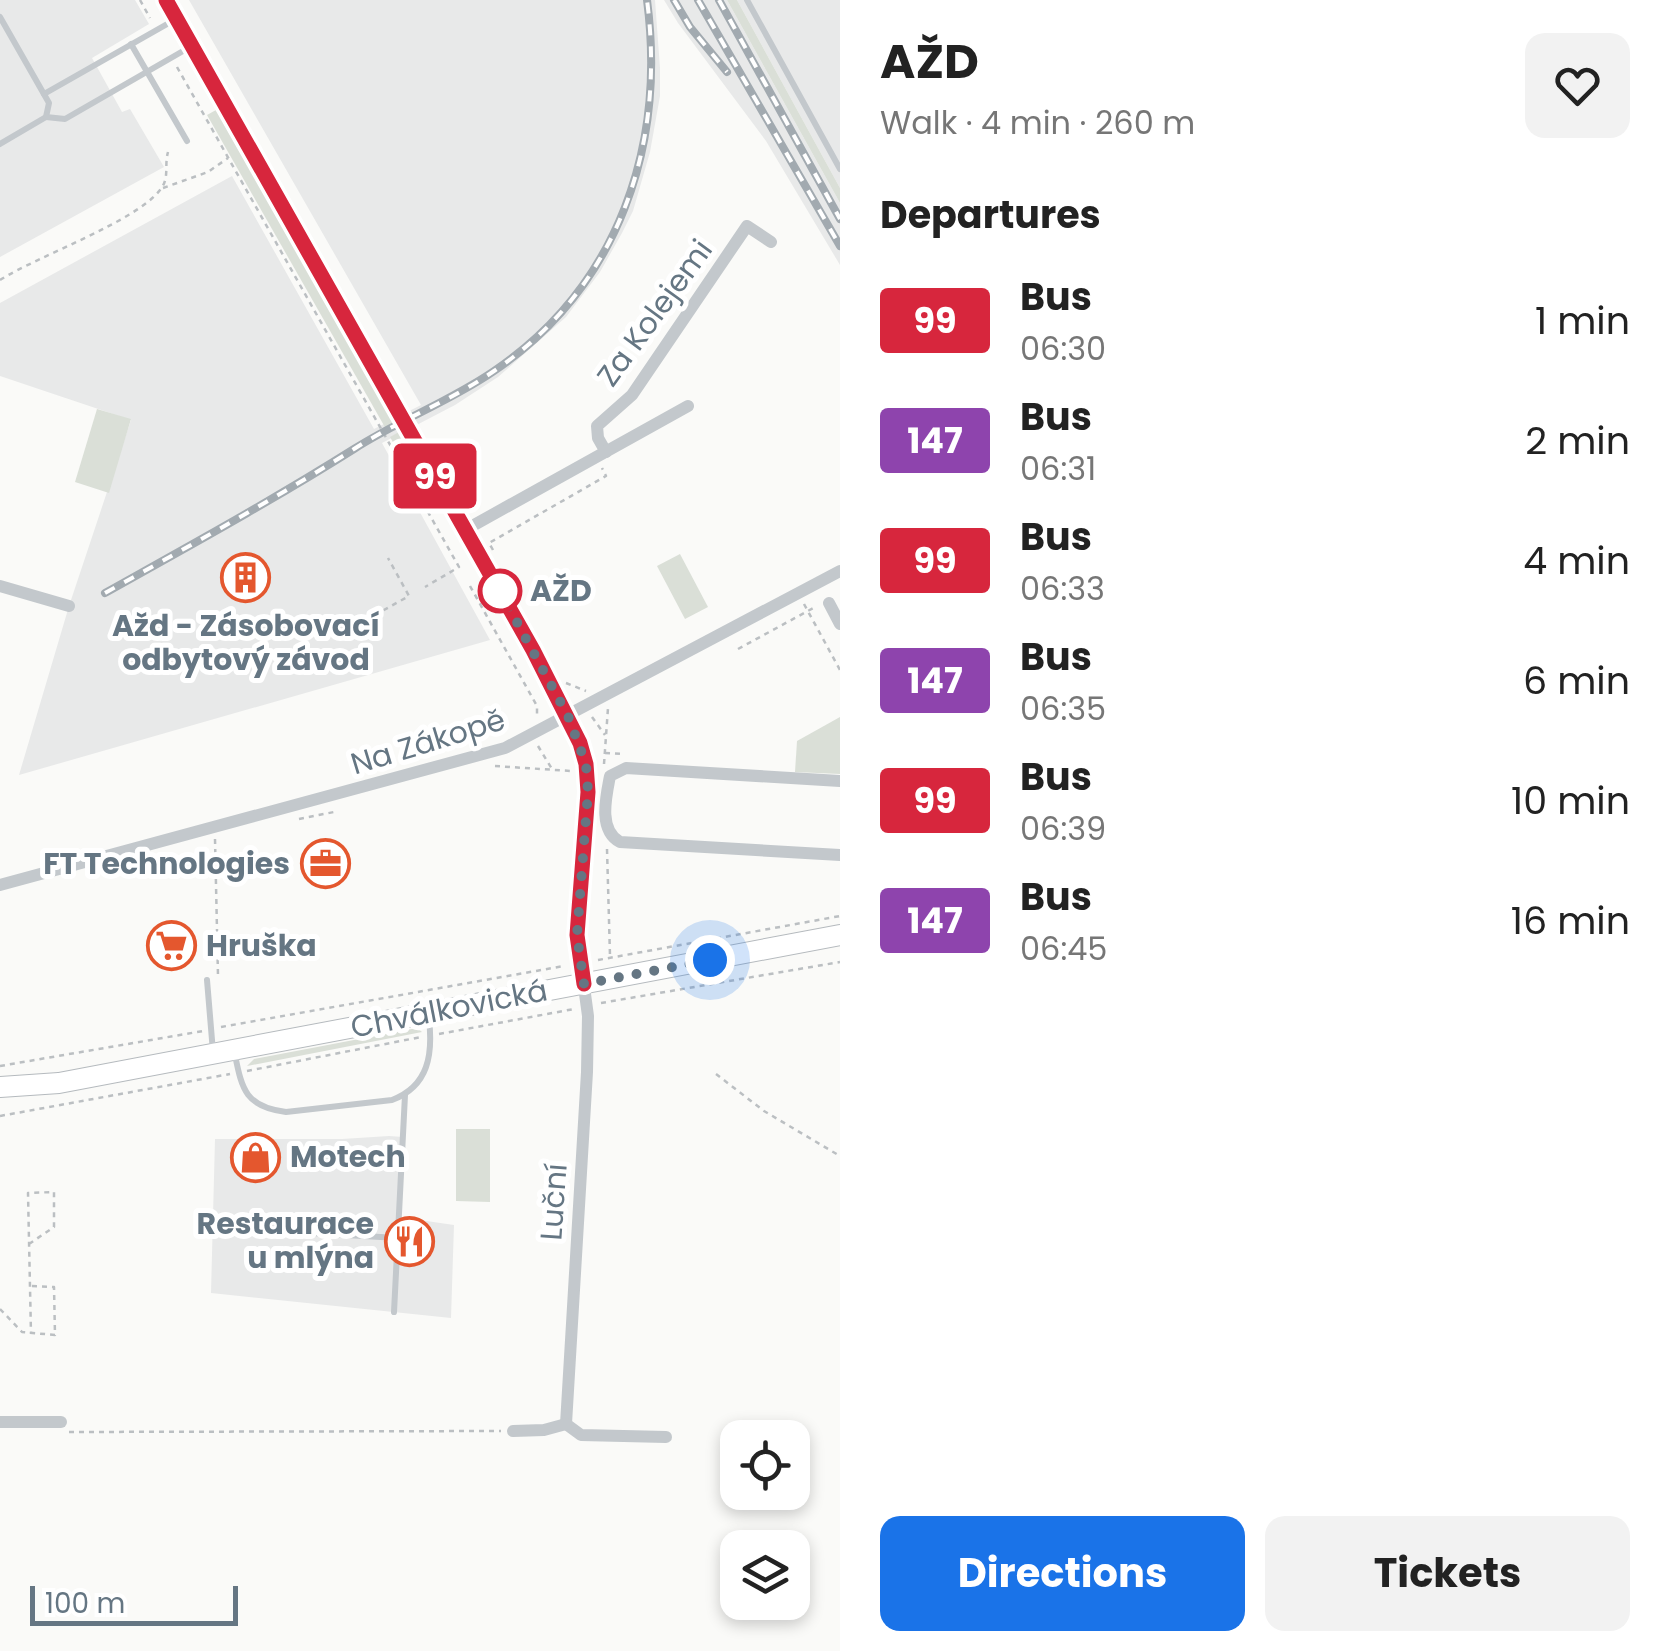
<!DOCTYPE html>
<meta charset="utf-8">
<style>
:root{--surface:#fff;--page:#f2f2f2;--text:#222;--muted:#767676;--accent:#1a73e8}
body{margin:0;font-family:Poppins,sans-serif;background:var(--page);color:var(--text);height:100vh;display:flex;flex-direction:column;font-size:38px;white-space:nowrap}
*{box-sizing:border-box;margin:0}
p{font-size:32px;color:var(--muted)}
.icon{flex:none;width:55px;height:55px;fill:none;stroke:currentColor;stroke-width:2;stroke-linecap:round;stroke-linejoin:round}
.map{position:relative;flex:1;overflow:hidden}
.panel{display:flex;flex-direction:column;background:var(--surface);width:830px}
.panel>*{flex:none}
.badge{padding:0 20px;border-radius:8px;font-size:35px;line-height:65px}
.fabs{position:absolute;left:720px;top:1420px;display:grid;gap:20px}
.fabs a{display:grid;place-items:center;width:90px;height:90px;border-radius:20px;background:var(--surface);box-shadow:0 5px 15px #0003;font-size:50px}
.scale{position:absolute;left:30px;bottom:25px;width:208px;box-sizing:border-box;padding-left:10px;border:5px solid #657683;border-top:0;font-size:28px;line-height:35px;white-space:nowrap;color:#657683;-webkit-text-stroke:8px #fff;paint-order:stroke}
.you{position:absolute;width:50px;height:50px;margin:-25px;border:8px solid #fff;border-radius:50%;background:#1a73e8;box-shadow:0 0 0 15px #1a73e833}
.map>.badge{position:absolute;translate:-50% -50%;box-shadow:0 0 0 5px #fff}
h2{padding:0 40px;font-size:38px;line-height:90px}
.round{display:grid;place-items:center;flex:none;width:105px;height:105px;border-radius:20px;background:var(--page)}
.headline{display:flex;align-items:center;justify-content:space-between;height:170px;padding:0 40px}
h1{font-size:48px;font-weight:700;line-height:75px}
.cta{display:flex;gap:20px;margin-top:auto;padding:20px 40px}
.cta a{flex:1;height:115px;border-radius:20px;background:var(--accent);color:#fff;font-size:40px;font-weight:700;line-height:115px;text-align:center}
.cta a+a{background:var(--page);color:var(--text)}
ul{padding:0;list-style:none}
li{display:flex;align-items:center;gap:30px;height:120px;padding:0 40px}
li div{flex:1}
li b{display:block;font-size:38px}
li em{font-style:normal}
li .badge{min-width:110px;font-weight:700;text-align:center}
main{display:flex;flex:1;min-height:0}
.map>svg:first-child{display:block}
.built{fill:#e8e9e9}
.green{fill:#dadfd7}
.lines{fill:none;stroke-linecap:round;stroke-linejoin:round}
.primary-casing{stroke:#b5babe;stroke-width:22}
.path{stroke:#bbbfc2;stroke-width:2.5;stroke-dasharray:5 5;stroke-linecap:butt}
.lane{stroke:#c3c8cc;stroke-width:6}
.street{stroke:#c3c8cc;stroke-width:12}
.primary{stroke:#fff;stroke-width:20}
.rail-casing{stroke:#a2aab0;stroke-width:8}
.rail{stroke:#fff;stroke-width:4;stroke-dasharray:11;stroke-linecap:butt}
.line-casing{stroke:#fff;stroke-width:22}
.line{stroke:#d7263d;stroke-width:15}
.walk{stroke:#657683;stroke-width:10;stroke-dasharray:0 18}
.stop-dot{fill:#fff;stroke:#d7263d;stroke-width:5}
.labels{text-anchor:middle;stroke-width:10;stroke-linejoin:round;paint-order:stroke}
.street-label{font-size:30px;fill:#657683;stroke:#fff}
.stop-label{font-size:30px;font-weight:bold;fill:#657683;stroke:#fff;text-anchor:start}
.poi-label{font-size:30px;font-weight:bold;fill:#657683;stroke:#fff;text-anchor:end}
</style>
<main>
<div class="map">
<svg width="840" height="1651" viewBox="0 0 840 1651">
<rect width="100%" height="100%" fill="#fafaf8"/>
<g class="built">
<path d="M0 0H135L149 24 92 58 122 112 130 109 164 167 0 257Z"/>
<path d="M189 0H655L660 68V96L650 152 633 211 622 233 600 272 566 317 498 377 455 405 382 443 490 640 19 775 69 606 131 420 0 376V303L232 176 374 429 421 405Z"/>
<path d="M664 0H727L840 203V265L766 141 678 23Z"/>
<path d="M737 0H840V188Z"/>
<path d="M389 1136 403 1137 399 1217 454 1225 451 1318 211 1293 215 1139H342Z"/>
</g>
<g class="green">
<path d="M727 0H737L840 188V203Z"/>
<path d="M216 110 395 424 386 429 207 115Z"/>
<path d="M97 409 131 419 109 493 75 482Z"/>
<path d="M399 432 438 500 429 505 390 437Z"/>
<path d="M680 554 708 607 685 619 657 566Z"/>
<path d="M840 717V774L795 772 797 741Z"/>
<path d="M417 1028 422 1032 247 1066 254 1059Z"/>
<path d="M456 1129H490V1202L456 1201Z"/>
</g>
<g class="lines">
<defs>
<path id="primary" d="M0 1087 59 1083 840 935"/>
</defs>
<use href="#primary" class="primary-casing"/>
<g class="path">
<path d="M140 0 150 18"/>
<path d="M177 67 459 567 425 587"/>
<path d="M163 188 208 172 228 158"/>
<path d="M0 280C40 255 135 222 160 190 170 178 164 166 168 152"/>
<path d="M493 550 489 543 606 476 602 468"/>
<path d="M470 586 537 706V716"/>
<path d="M804 604 840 670"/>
<path d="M366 620 409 596 388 558"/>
<path d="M738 649 817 606"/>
<path d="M566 683 586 691"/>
<path d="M592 717 605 735"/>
<path d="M538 746 552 769"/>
<path d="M605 753 623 754"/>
<path d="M604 764 608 708"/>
<path d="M495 766 571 771"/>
<path d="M299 819 334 812"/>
<path d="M215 839 218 976"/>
<path d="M607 849 610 956"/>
<path d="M598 960 840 916"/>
<path d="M601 1003 840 962"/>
<path d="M221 1027 564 966"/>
<path d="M439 1034 574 1009"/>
<path d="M0 1066 203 1031"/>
<path d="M247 1071 421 1037"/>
<path d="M716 1074 764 1111 840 1156"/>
<path d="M0 1116 230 1074"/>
<path d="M29 1244 54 1227V1192L28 1193 31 1334"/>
<path d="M0 1309 22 1332 55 1335 54 1287 30 1286"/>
<path d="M69 1432 501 1431"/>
</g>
<g class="lane">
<path d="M747 0 840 169"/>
<path d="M0 17 49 103 46 117 0 144"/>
<path d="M131 44 187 141"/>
<path d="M44 94 176 19"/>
<path d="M46 117 65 119 190 47"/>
<path d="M207 980 213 1052"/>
<path d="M235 1055C242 1090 246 1107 286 1112L392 1100C429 1086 433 1054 429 1019"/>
<path d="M243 1229 398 1238"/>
<path d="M394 1312 405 1095"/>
</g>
<g class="street">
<path d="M166 0 533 651 581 743 588 773 577 935 588 1016 587 1072 566 1424"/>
<path d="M606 452 598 438 597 426 632 395 747 226 771 242"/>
<path d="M465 530 688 406"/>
<path d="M0 586 69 606"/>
<path d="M829 603 840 624"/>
<path d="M840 781 626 768 610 776C606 797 598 830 620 842L840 855"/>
<path d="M0 885 505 748 840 571"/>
<path d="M0 1422H61"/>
<path d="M566 1424 581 1435 666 1437"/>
<path d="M513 1431 544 1430 566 1424"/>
</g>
<use href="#primary" class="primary"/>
<defs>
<g id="rail">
<path d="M674 0 690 27 727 72"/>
<path d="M698 0 840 246"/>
<path d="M719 0 840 219"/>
<path d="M105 593C189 546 273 500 354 449 399 420 449 402 494 371 619 286 666 146 647 0"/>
</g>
</defs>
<use href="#rail" class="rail-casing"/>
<use href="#rail" class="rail"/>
</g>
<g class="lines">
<defs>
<path id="line" d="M166 0 533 650 580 743 586 764 588 792 577 935 584 984"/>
</defs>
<use href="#line" class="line-casing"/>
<use href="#line" class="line"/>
<path class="walk" d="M500 591 568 716 586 764 588 792 577 935 584 984 710 960"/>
</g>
<defs>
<symbol id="building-ring" viewBox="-11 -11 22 22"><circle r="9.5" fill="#fff" stroke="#e4572e" stroke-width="1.5"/><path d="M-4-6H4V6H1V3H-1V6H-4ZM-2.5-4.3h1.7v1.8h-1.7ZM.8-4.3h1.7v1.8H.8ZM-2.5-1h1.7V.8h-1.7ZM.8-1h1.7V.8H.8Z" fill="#e4572e"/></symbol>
<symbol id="office-ring" viewBox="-11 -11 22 22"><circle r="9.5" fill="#fff" stroke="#e4572e" stroke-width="1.5"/><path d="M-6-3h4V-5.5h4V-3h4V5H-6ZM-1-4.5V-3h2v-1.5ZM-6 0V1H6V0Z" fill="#e4572e"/></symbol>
<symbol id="supermarket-ring" viewBox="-11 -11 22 22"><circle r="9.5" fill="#fff" stroke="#e4572e" stroke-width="1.5"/><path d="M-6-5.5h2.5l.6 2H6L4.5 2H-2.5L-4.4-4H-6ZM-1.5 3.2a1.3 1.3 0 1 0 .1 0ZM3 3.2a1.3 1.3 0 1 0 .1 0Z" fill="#e4572e"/></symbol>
<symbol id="shop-ring" viewBox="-11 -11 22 22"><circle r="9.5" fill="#fff" stroke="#e4572e" stroke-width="1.5"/><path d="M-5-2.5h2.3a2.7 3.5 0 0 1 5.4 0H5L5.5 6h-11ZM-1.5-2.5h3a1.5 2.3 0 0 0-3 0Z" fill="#e4572e"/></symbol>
<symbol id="restaurant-ring" viewBox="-11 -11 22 22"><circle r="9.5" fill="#fff" stroke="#e4572e" stroke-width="1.5"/><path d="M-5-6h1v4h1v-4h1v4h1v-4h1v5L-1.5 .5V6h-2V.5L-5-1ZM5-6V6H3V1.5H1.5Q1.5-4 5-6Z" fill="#e4572e"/></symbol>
</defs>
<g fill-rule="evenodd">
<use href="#building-ring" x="218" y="550" width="55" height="55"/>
<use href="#office-ring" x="298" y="836" width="55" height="55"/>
<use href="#supermarket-ring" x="144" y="918" width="55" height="55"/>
<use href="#shop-ring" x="228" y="1130" width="55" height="55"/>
<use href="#restaurant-ring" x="382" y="1214" width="55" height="55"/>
</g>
<circle class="stop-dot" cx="500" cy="591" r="20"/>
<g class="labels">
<g class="street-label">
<text transform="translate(655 313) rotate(-54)" y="10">Za Kolejemi</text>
<text transform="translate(428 742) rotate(-17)" y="10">Na Zákopě</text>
<text transform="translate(449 1009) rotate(-11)" y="10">Chválkovická</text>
<text transform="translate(554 1202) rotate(-86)" y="10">Luční</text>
</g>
<g class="stop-label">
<text x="530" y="601">AŽD</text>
</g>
<g class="poi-label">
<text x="246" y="636" text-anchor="middle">Ažd - Zásobovací<tspan x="246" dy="34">odbytový závod</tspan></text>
<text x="290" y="874">FT Technologies</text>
<text x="206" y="956" text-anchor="start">Hruška</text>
<text x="290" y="1167" text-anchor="start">Motech</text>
<text x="374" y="1234">Restaurace<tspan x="374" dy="34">u mlýna</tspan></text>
</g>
</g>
</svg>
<div class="fabs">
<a><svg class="icon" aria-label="locate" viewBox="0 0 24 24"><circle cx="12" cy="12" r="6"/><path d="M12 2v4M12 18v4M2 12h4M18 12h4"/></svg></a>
<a><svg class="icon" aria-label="layers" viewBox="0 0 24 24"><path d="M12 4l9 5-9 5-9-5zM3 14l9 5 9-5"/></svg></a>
</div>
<div class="scale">100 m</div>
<div class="you" style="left:710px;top:960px"></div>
<b class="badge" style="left:435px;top:476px;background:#d7263d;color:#fff">99</b>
</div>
<section class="panel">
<div class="headline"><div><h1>AŽD</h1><p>Walk · 4 min · 260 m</p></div><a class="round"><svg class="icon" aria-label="heart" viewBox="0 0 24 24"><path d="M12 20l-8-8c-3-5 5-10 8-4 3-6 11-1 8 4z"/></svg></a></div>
<h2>Departures</h2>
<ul>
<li><span class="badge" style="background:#d7263d;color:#fff">99</span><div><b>Bus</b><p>06:30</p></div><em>1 min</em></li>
<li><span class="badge" style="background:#8e44ad;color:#fff">147</span><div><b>Bus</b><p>06:31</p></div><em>2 min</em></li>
<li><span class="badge" style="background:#d7263d;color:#fff">99</span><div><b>Bus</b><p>06:33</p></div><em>4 min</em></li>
<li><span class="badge" style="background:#8e44ad;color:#fff">147</span><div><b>Bus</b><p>06:35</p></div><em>6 min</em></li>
<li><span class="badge" style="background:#d7263d;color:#fff">99</span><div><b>Bus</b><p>06:39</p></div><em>10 min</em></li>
<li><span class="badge" style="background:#8e44ad;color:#fff">147</span><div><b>Bus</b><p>06:45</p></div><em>16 min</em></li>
</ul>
<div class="cta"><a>Directions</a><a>Tickets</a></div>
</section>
</main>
